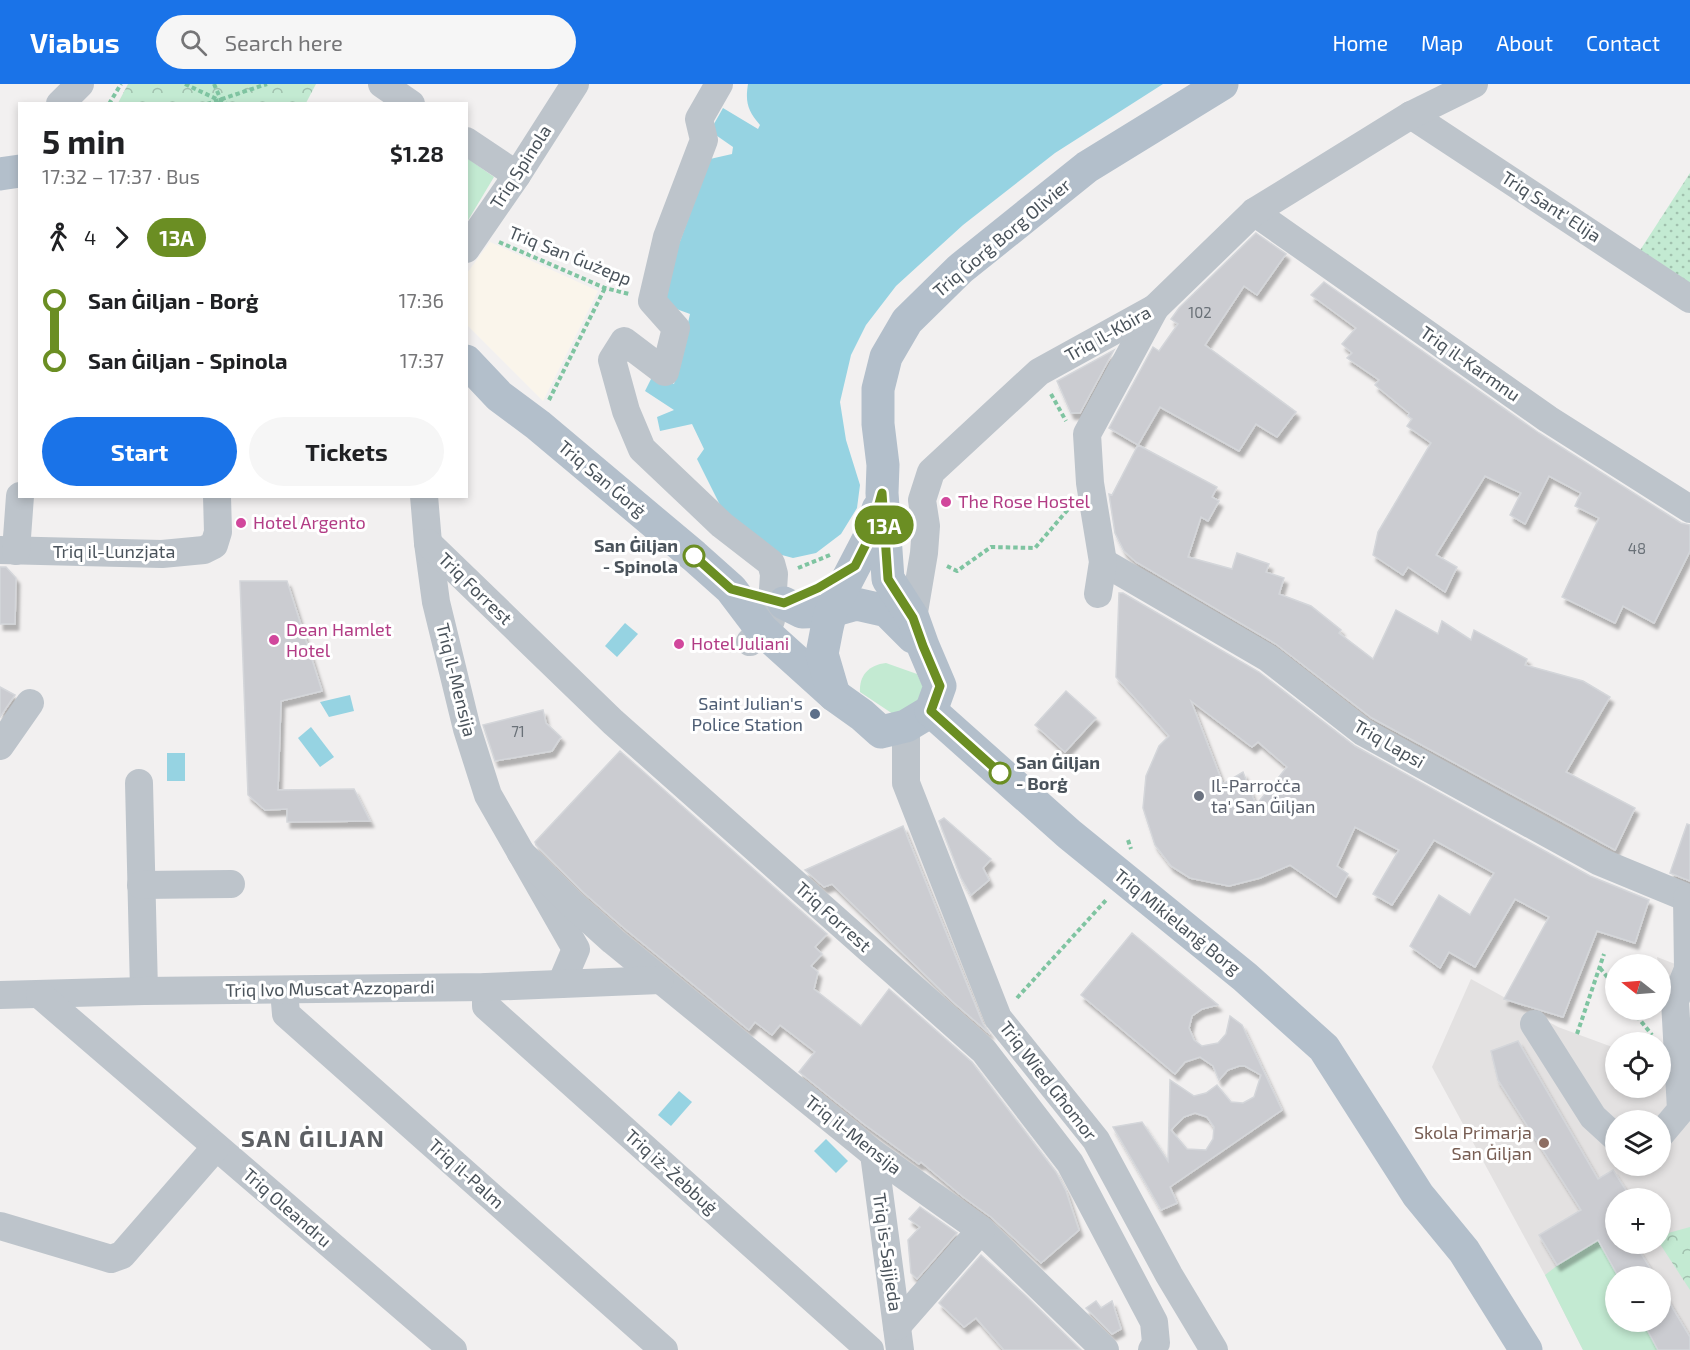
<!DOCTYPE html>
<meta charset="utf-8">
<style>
:root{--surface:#fff;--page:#f6f6f6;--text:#202124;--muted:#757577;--accent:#1a73e8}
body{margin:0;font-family:"Exo 2",sans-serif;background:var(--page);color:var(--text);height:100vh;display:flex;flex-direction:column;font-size:22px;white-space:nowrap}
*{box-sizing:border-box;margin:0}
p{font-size:20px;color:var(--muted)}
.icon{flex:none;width:33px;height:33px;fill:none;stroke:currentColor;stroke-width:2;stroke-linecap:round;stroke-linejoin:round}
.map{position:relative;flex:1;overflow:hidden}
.sheet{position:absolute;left:18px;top:18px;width:450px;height:396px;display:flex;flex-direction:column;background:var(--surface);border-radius:0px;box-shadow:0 3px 9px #0003}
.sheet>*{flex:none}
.badge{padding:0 12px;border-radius:20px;font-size:21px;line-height:39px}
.needle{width:39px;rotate:287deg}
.fabs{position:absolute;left:1605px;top:870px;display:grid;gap:12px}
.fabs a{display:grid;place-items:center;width:66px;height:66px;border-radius:50%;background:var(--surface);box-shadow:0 3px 9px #0003;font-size:30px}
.map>.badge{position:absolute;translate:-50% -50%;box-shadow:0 0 0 3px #fff}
.legs{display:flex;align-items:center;gap:9px;height:66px;padding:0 24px;font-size:20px}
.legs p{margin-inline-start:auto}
.headline{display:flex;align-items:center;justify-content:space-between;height:102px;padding:0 24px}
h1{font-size:33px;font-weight:700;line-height:45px}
.button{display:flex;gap:12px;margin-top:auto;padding:12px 24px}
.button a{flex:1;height:69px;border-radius:36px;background:var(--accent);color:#fff;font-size:24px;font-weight:700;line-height:69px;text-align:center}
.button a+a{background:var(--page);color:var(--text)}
ul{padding:0 24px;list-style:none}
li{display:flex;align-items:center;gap:21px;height:60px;font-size:22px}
li i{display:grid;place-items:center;width:9px;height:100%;margin:0 8px;background:currentColor}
li i::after{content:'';width:15px;height:15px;margin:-8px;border:4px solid;border-radius:50%;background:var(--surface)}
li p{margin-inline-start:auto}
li:first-child i{background:linear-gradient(#0000 50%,currentColor 0)}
li:last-child i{background:linear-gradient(currentColor 50%,#0000 0)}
header{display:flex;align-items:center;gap:36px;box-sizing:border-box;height:84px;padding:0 30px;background:var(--accent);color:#fff}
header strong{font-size:28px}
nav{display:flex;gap:33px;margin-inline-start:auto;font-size:21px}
.search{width:420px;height:54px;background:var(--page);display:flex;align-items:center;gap:15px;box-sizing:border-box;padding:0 21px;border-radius:33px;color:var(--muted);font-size:22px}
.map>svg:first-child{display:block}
.commercial{fill:#faf5eb}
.education{fill:#e3e1e1;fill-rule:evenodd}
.grass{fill:url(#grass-dots)}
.forest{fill:url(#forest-crowns)}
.garden{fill:#c3ead2}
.water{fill:#96d3e2}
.building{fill:#cbccd1;stroke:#d4d6da;stroke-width:1.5;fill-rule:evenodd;filter:url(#shadow)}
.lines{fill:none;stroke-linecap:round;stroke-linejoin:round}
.path{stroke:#7fc4a1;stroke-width:4;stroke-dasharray:4.5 3;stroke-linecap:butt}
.minor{stroke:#bdc4cb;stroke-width:28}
.major{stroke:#b3bfcb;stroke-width:33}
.line-1-casing{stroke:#fff;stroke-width:14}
.line-1{stroke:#6b8e23;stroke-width:9}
.hotel-dot{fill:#d1479c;stroke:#fff;stroke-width:2}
.stop-1-dot{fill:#fff;stroke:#6b8e23;stroke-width:3}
.service-dot{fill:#5c6f8a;stroke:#fff;stroke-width:2}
.worship-dot{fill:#6b7280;stroke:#fff;stroke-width:2}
.education-dot{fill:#8d6e63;stroke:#fff;stroke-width:2}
.labels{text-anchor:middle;stroke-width:6;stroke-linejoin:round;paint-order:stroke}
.number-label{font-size:15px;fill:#6a7178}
.street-label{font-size:18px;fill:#4a535b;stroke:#fff}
.hotel-label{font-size:18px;fill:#b23c85;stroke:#fff;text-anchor:start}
.stop-label{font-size:18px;font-weight:bold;fill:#4a535b;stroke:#fff;text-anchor:end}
.service-label{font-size:18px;fill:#4e5e75;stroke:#fff;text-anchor:end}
.worship-label{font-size:18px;fill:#5b616d;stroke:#fff;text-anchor:start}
.education-label{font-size:18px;fill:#785e54;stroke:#fff;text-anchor:end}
.district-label{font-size:24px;font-weight:bold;letter-spacing:1.5px;fill:#5d6064;stroke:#fff}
</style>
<header>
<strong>Viabus</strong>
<div class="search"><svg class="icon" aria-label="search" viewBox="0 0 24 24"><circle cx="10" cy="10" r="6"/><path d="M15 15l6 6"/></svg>Search here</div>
<nav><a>Home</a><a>Map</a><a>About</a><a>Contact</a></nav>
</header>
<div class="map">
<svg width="1690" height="1266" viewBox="0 0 1690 1266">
<defs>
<pattern id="grass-dots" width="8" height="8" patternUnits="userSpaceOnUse" patternTransform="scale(1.5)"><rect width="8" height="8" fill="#c3ead2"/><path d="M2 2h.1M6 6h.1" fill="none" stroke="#a0c0ad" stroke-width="1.8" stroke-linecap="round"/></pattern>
<pattern id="forest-crowns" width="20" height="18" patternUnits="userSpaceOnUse" patternTransform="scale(1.5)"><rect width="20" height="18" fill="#c3ead2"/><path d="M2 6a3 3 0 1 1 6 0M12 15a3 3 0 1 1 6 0" fill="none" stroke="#a0c0ad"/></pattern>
<filter id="shadow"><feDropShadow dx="3.5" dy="6" stdDeviation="1.5" flood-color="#0004"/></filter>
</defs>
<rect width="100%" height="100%" fill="#f2f0f0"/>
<path class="commercial" d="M490 158 598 207 543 317 467 241V189Z"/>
<path class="education" d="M1657 873 1688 885 1682 917 1690 966V1266H1583L1545 1191 1432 983 1471 895 1558 943 1615 964 1616 1004H1660L1661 981 1673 985 1661 898 1660 880H1658ZM1616 1036H1660V1082H1616ZM1616 1114H1660V1160H1616ZM1616 1192H1660V1238H1616Z"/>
<path class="grass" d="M1690 89V206L1637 171Z"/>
<g class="forest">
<path d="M128 0H316L306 19H118Z"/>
<path d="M1690 1143V1206L1660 1160 1661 1151Z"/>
</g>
<g class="garden">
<path d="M467 74 494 93 467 138Z"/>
<path d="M886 579 917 590 924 605 921 618 893 630 860 608C859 591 869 581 886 579Z"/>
<path d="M1598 1156 1618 1192H1616V1238H1643L1658 1266H1583L1545 1191 1558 1181Z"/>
</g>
<g class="water">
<path d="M748 0H1163L1055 69 963 141 896 202 866 241 851 271 840 318 846 356 860 401 857 424 841 450 816 469 793 474 767 467 725 431 697 375 704 365 692 340 660 347 657 333 674 326 645 307 655 287 674 300 690 230 663 220 671 182 710 75 732 70 733 63 710 47 723 24 758 45 760 41C748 27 745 19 748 0Z"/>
<path d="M625 539 638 550 617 573 605 562Z"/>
<path d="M350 611 354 627 329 633 320 618Z"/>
<path d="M311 643 334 673 320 683 298 654Z"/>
<rect x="167" y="669" width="18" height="28"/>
<path d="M679 1007 692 1018 671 1042 658 1031Z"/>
<path d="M826 1055 848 1077 836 1089 814 1067Z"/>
</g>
<g class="building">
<path d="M1256 149 1286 170 1257 211 1244 202 1205 261 1296 328 1277 353 1256 340 1239 367 1160 323 1138 361 1109 344 1153 263 1159 267 1178 240 1171 235 1179 224Z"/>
<path d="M1324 198 1539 349 1681 439 1690 441V467L1654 539 1623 522 1615 539 1562 513 1599 434 1575 422 1581 409 1549 392 1525 440 1510 431 1521 409 1485 392 1436 471 1457 483 1445 508 1408 483 1403 491 1373 471 1378 448 1431 359 1407 342 1412 335 1408 332 1409 329 1375 301 1379 296 1347 274 1352 269 1342 260 1356 244 1311 211Z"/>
<path d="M1114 266 1080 329H1071L1057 297Z"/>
<path d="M1138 361 1217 403 1212 413 1219 417 1208 437 1201 433 1188 473 1232 485 1237 469 1269 480 1266 488 1284 494 1279 510 1311 522 1341 546 1339 549 1373 575 1396 526 1438 550 1442 537 1471 556 1474 546 1527 575 1525 581 1583 597 1610 613 1566 688 1635 724 1615 766 1372 634 1276 560 1136 478 1124 467 1115 449 1109 410 1112 411Z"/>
<path d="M0 483H6L16 494 15 540H0Z"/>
<path d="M240 497H287L322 607 281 617 278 706 354 705 370 737 287 738V725L265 726 248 711Z"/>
<path d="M1119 509H1123L1259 588 1355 662 1590 792 1649 816 1635 859 1597 847 1563 933 1504 915 1549 833 1515 815 1475 883 1449 868 1440 884 1410 862 1439 811 1470 831 1494 789 1434 756 1392 821 1373 810 1399 766 1355 743 1337 782 1348 790 1336 813 1290 781 1260 794 1229 802 1190 794 1171 782 1155 761 1143 724 1146 692 1159 662 1169 652 1116 593ZM1191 617 1252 663 1258 658 1287 683 1256 721 1243 688 1223 700Z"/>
<path d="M0 603 15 611 0 633Z"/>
<path d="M1066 607 1096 634 1065 668 1035 641Z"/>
<path d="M543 626 546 639 561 653 552 667 495 677 483 641Z"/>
<path d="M620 667 827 850 815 863 822 870 811 882 818 888 814 905 861 942 889 905 972 978 1056 1088 1066 1107 1079 1146 1041 1179 991 1133 962 1112 921 1078 919 1080 864 1040 799 988 815 968 780 941 772 951 755 938 749 946 624 844 583 808 536 761 535 758Z"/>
<path d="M944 734 991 775 983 784 989 796 971 811 961 794 939 737Z"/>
<path d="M1687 740 1690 741V797L1670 789Z"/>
<path d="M903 742 983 940 990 950 952 917 832 800 824 803 805 786Z"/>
<path d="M1132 849 1218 921 1202 925 1192 932 1189 944 1194 956 1202 962 1218 959 1226 950 1230 932 1242 941 1282 1026 1170 1103 1177 1119 1161 1126 1113 1043 1142 1038 1168 1077 1170 996 1194 1012 1206 1009 1217 1001 1231 1018 1243 1019 1254 1013 1261 991 1245 982H1239L1228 986 1219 996 1213 982 1200 973 1185 978 1175 990 1081 911ZM1195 1029 1207 1033 1214 1043 1213 1055 1206 1066 1187 1065 1171 1046 1184 1033Z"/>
<path d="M1518 957 1598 1095 1613 1086 1631 1114H1616V1160H1635L1655 1192H1618L1598 1156 1557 1181 1539 1151 1581 1126 1498 996 1491 967Z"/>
<path d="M920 1123 957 1149 917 1195 911 1189 908 1156 920 1143 909 1135Z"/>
<path d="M981 1171 1025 1211 1081 1266H1004L976 1234 964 1243 939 1219Z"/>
<path d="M1660 1203 1690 1253V1266H1658L1643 1238H1660Z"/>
<path d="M1096 1217 1101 1224 1112 1217 1121 1245 1112 1250 1086 1224Z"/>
</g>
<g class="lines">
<g class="path">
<path d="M185 0 227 20"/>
<path d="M214 0 221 16"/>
<path d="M109 20 121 0"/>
<path d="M207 20 267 0"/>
<path d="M499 158 605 204 629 210"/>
<path d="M1051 310 1066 337"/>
<path d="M549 316 605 204"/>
<path d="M947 482 957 487 991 463 1035 464 1070 423"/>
<path d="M798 484 830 471"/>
<path d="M1128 756 1131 765"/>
<path d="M1600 884 1616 904"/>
<path d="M1017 914 1107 815"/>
<path d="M1632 926 1652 951"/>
<path d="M1577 950 1604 870"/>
</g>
<g class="minor">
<path d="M382 0 411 20"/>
<path d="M719 0 699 35 704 56 667 153 652 217 676 244 665 288 624 257 612 276 626 327 642 365 722 441 771 479 774 490 771 536 750 558"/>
<path d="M60 20 80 0"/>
<path d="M1411 31 1690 215"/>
<path d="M466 57 517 91"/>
<path d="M1254 128 1548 335 1690 425"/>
<path d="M466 165 517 91 575 0"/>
<path d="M424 412 428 459 436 518 467 645 488 711 576 865 561 900"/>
<path d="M428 459 613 638 984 967 1070 1079 1154 1238 1156 1259 1152 1266"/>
<path d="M0 466 162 470 204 466 214 461 218 448 217 412"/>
<path d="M16 467 20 412"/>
<path d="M1103 478 1268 574 1363 648 1598 777 1690 815"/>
<path d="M1098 510 1103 478 1090 399 1087 350 1155 224"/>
<path d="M913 534 924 469 926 442 922 416 931 388 1039 288 1155 224 1254 128 1411 31 1474 0"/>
<path d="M906 642V699L998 934 1096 1056 1169 1191 1214 1266"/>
<path d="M0 662 30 619"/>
<path d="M139 699 144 907"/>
<path d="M521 769 572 820 613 857 874 1070 981 1146 1105 1266"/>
<path d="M141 801 231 800"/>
<path d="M486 903V922L870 1266"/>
<path d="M284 906 286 930 664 1266"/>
<path d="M0 911 144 907 486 903 660 896"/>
<path d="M40 911 453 1266"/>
<path d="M1534 940 1593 1033 1616 1054"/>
<path d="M1660 1051 1681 1026 1675 917 1688 885 1687 814"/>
<path d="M874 1070 900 1266"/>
<path d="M0 1142 111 1175 122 1171 216 1063"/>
<path d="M897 1242 981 1146"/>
</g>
<g class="major">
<path d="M0 90 20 87"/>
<path d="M466 277 499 312 538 341 694 472 731 505 762 546 834 611 862 631 881 648 906 642 931 627"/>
<path d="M784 519 802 528 831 527 856 520 887 527 913 553"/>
<path d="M834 611 822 570 827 544 831 527 870 452 878 425"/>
<path d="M931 627 1069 750 1245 893 1324 964 1418 1111 1464 1167 1526 1266"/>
<path d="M931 627 940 602 923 562 913 534 888 495 882 409 883 381 878 340V305L886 273 907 237 960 185 1087 83 1222 0"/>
</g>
</g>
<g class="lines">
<defs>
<path id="line-1" d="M694 472 731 505 784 519 818 504 855 482 870 452 882 409 888 495 913 534 923 562 940 602 931 627 1000 689"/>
</defs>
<use href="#line-1" class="line-1-casing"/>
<use href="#line-1" class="line-1"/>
</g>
<g class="hotel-dot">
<circle cx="946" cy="418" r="6"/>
<circle cx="241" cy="439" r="6"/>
<circle cx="274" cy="556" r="6"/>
<circle cx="679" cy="560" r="6"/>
</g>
<g class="stop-1-dot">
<circle cx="694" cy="472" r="10"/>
<circle cx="1000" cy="689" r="10"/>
</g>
<circle class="service-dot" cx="815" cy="630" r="6"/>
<circle class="worship-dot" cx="1199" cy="712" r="6"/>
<circle class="education-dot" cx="1544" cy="1059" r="6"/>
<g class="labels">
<g class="number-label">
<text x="1200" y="234">102</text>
<text x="1637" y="470">48</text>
<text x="518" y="653">71</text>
</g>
<g class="street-label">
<text transform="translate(521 83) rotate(-57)" y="6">Triq Spinola</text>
<text transform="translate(1551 123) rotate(33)" y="6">Triq Sant' Elija</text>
<text transform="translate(1002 154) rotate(-40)" y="6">Triq Ġorġ Borg Olivier</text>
<text transform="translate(570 172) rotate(22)" y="6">Triq San Ġużepp</text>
<text transform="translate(1108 250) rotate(-29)" y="6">Triq il-Kbira</text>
<text transform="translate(1470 280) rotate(35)" y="6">Triq il-Karmnu</text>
<text transform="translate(602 395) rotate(40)" y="6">Triq San Ġorġ</text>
<text x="114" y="474">Triq il-Lunzjata</text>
<text transform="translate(475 505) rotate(44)" y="6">Triq Forrest</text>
<text transform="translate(456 596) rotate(76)" y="6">Triq il-Mensija</text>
<text transform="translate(1389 660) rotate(30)" y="6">Triq Lapsi</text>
<text transform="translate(833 833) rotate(42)" y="6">Triq Forrest</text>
<text transform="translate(1177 838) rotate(39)" y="6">Triq Mikielanġ Borg</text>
<text transform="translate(330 905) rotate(-1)" y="6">Triq Ivo Muscat Azzopardi</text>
<text transform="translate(1048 997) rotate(52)" y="6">Triq Wied Għomor</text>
<text transform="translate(853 1051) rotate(38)" y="6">Triq il-Mensija</text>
<text transform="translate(671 1088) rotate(42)" y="6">Triq iż-Żebbuġ</text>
<text transform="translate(466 1090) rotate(42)" y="6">Triq il-Palm</text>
<text transform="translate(287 1124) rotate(41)" y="6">Triq Oleandru</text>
<text transform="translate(887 1168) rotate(82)" y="6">Triq is-Sajjieda</text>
</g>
<g class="hotel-label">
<text x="958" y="424">The Rose Hostel</text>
<text x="253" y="445">Hotel Argento</text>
<text x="286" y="552">Dean Hamlet<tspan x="286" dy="21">Hotel</tspan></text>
<text x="691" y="566">Hotel Juliani</text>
</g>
<g class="stop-label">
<text x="678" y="468">San Ġiljan<tspan x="678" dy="21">- Spinola</tspan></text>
<text x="1016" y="685" text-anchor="start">San Ġiljan<tspan x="1016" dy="21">- Borġ</tspan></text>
</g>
<g class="service-label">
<text x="803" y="626">Saint Julian's<tspan x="803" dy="21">Police Station</tspan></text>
</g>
<g class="worship-label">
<text x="1211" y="708">Il-Parroċċa<tspan x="1211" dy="21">ta' San Ġiljan</tspan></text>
</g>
<g class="education-label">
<text x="1532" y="1055">Skola Primarja<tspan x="1532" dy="21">San Ġiljan</tspan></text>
</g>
<g class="district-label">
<text x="313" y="1063">SAN ĠILJAN</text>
</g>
</g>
</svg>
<div class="fabs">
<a><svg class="needle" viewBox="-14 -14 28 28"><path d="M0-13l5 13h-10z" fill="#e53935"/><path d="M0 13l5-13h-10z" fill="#757577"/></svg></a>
<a><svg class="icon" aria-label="locate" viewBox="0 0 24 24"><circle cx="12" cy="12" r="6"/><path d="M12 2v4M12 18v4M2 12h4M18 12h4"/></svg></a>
<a><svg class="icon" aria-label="layers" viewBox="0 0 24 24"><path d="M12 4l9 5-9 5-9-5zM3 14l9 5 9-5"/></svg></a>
<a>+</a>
<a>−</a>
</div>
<b class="badge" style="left:884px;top:441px;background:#6b8e23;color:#fff">13A</b>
<section class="sheet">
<div class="headline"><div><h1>5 min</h1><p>17:32 – 17:37 · Bus</p></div><b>$1.28</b></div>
<div class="legs"><svg class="icon" aria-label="walk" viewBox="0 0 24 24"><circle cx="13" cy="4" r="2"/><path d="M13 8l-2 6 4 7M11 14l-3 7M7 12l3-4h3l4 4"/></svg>4<svg class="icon" aria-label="forward" viewBox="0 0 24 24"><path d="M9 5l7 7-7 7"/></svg><b class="badge" style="background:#6b8e23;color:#fff">13A</b></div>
<ul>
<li><i style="color:#6b8e23"></i><b>San Ġiljan - Borġ</b><p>17:36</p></li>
<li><i style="color:#6b8e23"></i><b>San Ġiljan - Spinola</b><p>17:37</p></li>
</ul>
<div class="button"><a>Start</a><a>Tickets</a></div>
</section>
</div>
